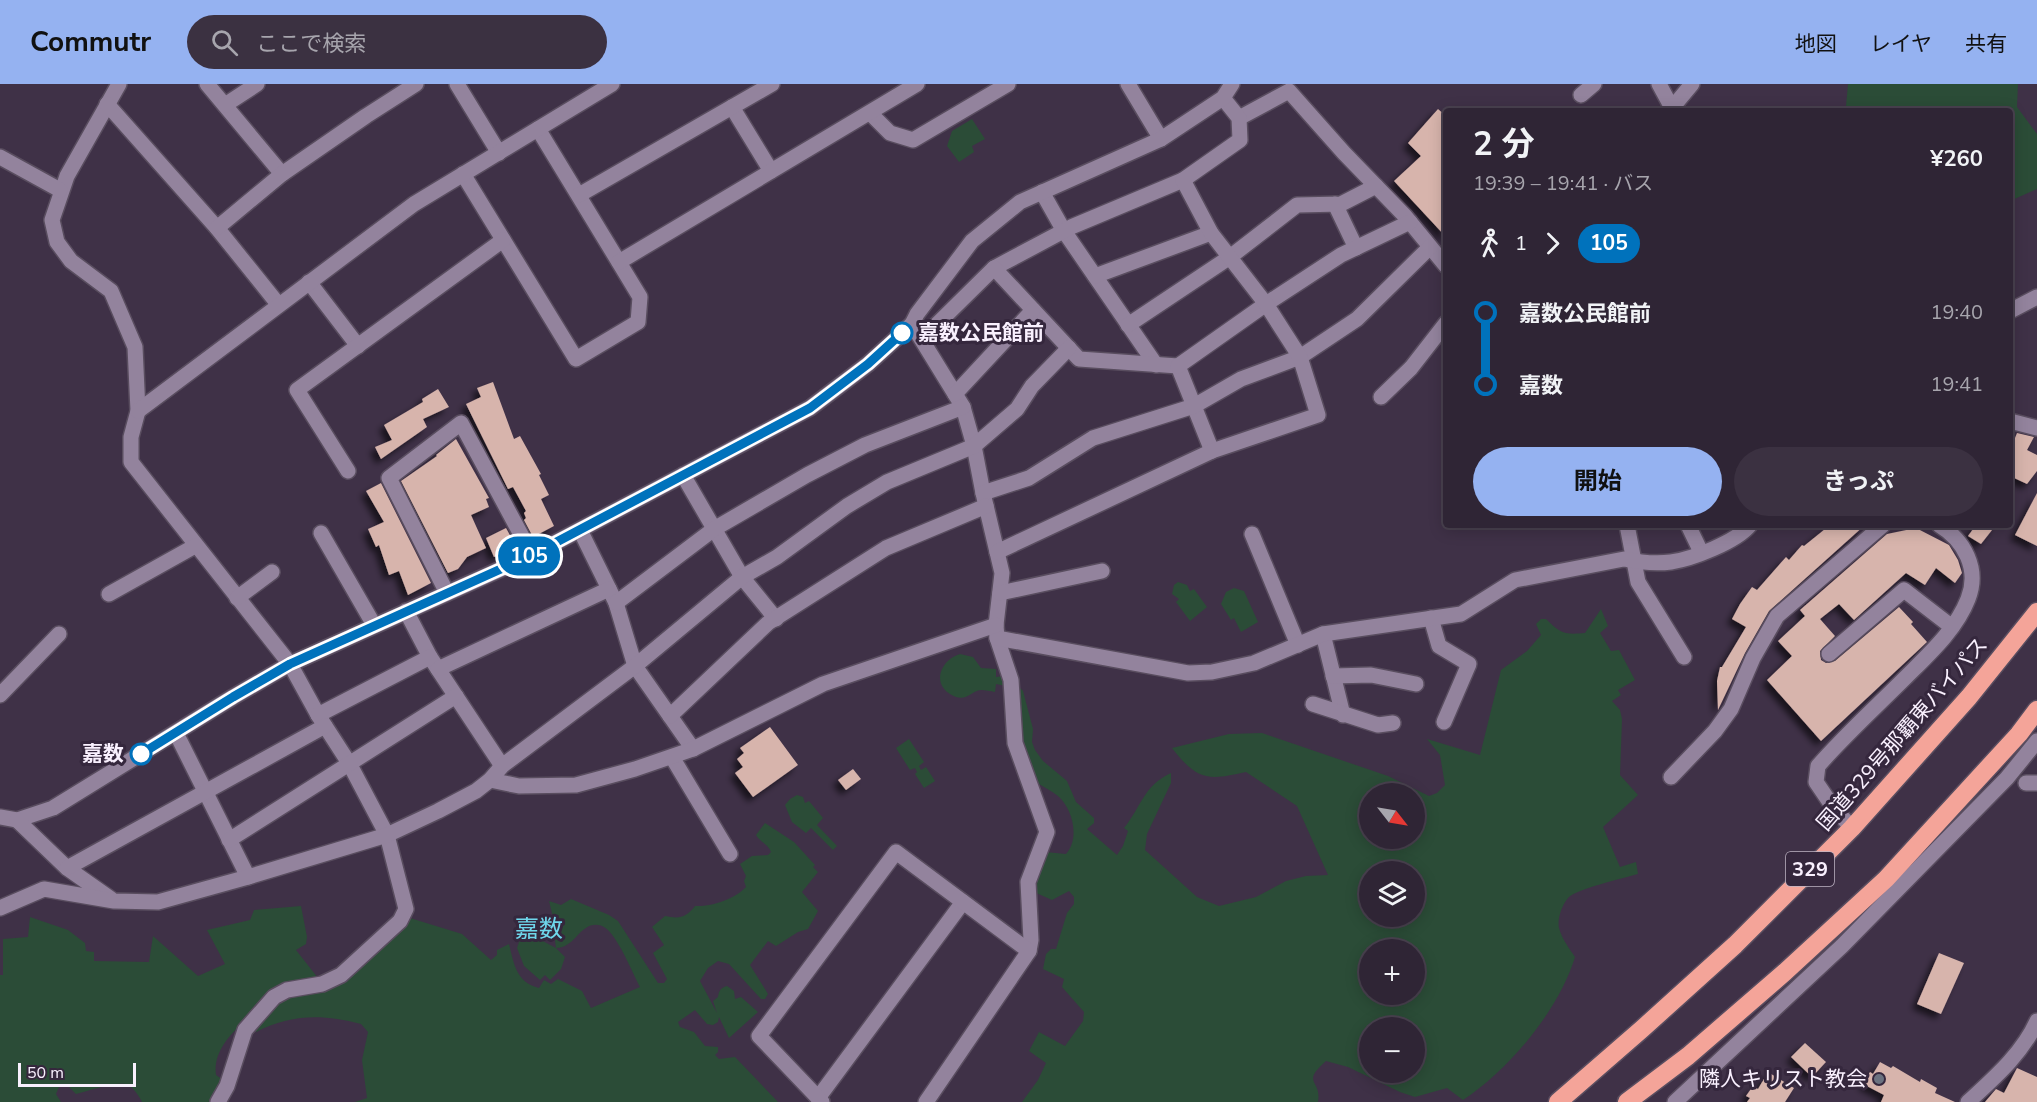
<!DOCTYPE html>
<html lang="ja">
<meta charset="utf-8">
<style>
:root{--surface:#2f2535;--page:#3b3141;--text:#f1f3f6;--muted:#a7a5ad;--line:#4a4250;--accent:#95b2f1}
body{margin:0;font-family:"Nunito Sans","Noto Sans JP",sans-serif;background:var(--page);color:var(--text);height:100vh;display:flex;flex-direction:column;font-size:22px;white-space:nowrap}
*{box-sizing:border-box;margin:0}
p{font-size:20px;color:var(--muted)}
.icon{flex:none;width:33px;height:33px;fill:none;stroke:currentColor;stroke-width:2;stroke-linecap:round;stroke-linejoin:round}
.map{position:relative;flex:1;overflow:hidden}
.side{position:absolute;left:1443px;top:24px;width:570px;height:420px;display:flex;flex-direction:column;background:var(--surface);border-radius:6px;box-shadow:0 3px 15px #0003,0 0 0 2px var(--line)}
.side>*{flex:none}
.badge{padding:0 12px;border-radius:20px;font-size:21px;line-height:39px}
.needle{width:39px;rotate:121deg}
.buttons{position:absolute;left:1359px;top:699px;display:grid;gap:12px}
.buttons a{display:grid;place-items:center;width:66px;height:66px;border-radius:50%;background:var(--surface);box-shadow:0 3px 15px #0003,0 0 0 2px var(--line);font-size:30px}
.scale{position:absolute;left:18px;bottom:15px;width:118px;box-sizing:border-box;padding-left:6px;border:3px solid #f9f0fe;border-top:0;font-size:16px;line-height:21px;white-space:nowrap;color:#f9f0fe;-webkit-text-stroke:4px #35273d;paint-order:stroke}
.map>.badge{position:absolute;translate:-50% -50%;box-shadow:0 0 0 3px #fff}
.legs{display:flex;align-items:center;gap:9px;height:66px;padding:0 30px;font-size:20px}
.legs p{margin-inline-start:auto}
.head{display:flex;align-items:center;justify-content:space-between;height:102px;padding:0 30px}
h1{font-size:33px;font-weight:700;line-height:45px}
.button{display:flex;gap:12px;margin-top:auto;padding:12px 30px}
.button a{flex:1;height:69px;border-radius:36px;background:var(--accent);color:#111;font-size:24px;font-weight:700;line-height:69px;text-align:center}
.button a+a{background:var(--page);color:var(--text)}
ul{padding:0 30px;list-style:none}
li{display:flex;align-items:center;gap:21px;height:72px;font-size:22px}
li i{display:grid;place-items:center;width:9px;height:100%;margin:0 8px;background:currentColor}
li i::after{content:'';width:15px;height:15px;margin:-8px;border:4px solid;border-radius:50%;background:var(--surface)}
li p{margin-inline-start:auto}
li:first-child i{background:linear-gradient(#0000 50%,currentColor 0)}
li:last-child i{background:linear-gradient(currentColor 50%,#0000 0)}
header{display:flex;align-items:center;gap:36px;box-sizing:border-box;height:84px;padding:0 30px;background:var(--accent);color:#111}
header strong{font-size:28px}
nav{display:flex;gap:33px;margin-inline-start:auto;font-size:21px}
.search{width:420px;height:54px;background:var(--page);display:flex;align-items:center;gap:15px;box-sizing:border-box;padding:0 21px;border-radius:33px;color:var(--muted);font-size:22px}
.map>svg:first-child{display:block}
.green{fill:#2b4c37;fill-rule:evenodd}
.building{fill:#d7b4ac;filter:url(#shadow)}
.lines{fill:none;stroke-linecap:round;stroke-linejoin:round}
.minor-casing{stroke:#594d5f;stroke-width:18}
.highway-casing{stroke:#594d5f;stroke-width:21}
.minor{stroke:#93839d;stroke-width:15}
.highway{stroke:#f4a499;stroke-width:18}
.line-1-casing{stroke:#fff;stroke-width:14}
.line-1{stroke:#0072bc;stroke-width:9}
.stop-1-dot{fill:#fff;stroke:#0072bc;stroke-width:3}
.worship-dot{fill:#6b7280;stroke:#35273d;stroke-width:2}
.labels{text-anchor:middle;stroke-width:6;stroke-linejoin:round;paint-order:stroke}
.shield{fill:#35273d;stroke:#beb4c4;stroke-width:1.5}
.shield-label{font-size:20px;font-weight:bold;fill:#f9f0fe}
.stop-label{font-size:21px;font-weight:bold;fill:#f9f0fe;stroke:#35273d;text-anchor:start}
.street-label{font-size:21px;fill:#f9f0fe;stroke:#35273d}
.poi-label{font-size:21px;fill:#f9f0fe;stroke:#35273d;text-anchor:end}
.quarter-label{font-size:24px;fill:#6fd6eb;stroke:#35273d}
</style>
<header>
<strong>Commutr</strong>
<div class="search"><svg class="icon" aria-label="search" viewBox="0 0 24 24"><circle cx="10" cy="10" r="6"/><path d="M15 15l6 6"/></svg>ここで検索</div>
<nav><a>地図</a><a>レイヤ</a><a>共有</a></nav>
</header>
<div class="map">
<svg width="2037" height="1018" viewBox="0 0 2037 1018">
<defs>
<filter id="shadow"><feDropShadow dx="-5" dy="5" stdDeviation="3" flood-color="#0009"/></filter>
</defs>
<rect width="100%" height="100%" fill="#3f3147"/>
<g class="green">
<path d="M1848 0H2018L2017 23 2037 50V105L2010 117V27H1849L1846 22Z"/>
<path d="M972 35 985 55 972 62 974 68 959 78 947 62 952 47Z"/>
<path d="M1178 498 1187 501 1190 507 1194 505 1207 523 1190 537 1176 518 1179 515 1172 510 1174 501Z"/>
<path d="M1234 504 1244 507 1258 538 1241 548 1234 534 1231 536 1221 520 1226 508Z"/>
<path d="M1601 525 1608 542 1600 549 1611 567 1619 566 1635 596 1618 606 1621 611 1612 617 1620 626 1622 635 1620 691 1638 711 1603 743 1620 783 1636 778 1638 790C1624 794 1576 805 1568 814 1562 821 1557 835 1559 844 1562 855 1569 864 1575 873 1559 926 1509 986 1463 1016L1447 1004 1415 1013 1400 1008 1348 983 1326 977C1300 1000 1322 995 1318 1018H1022L1038 996 1046 979 1029 967 1039 948 1065 962 1083 937 1084 928 1062 903 1064 895 1043 885 1046 870 1051 865H1056L1067 829 1074 820V813L1069 807 1052 816 1034 808 1045 768 1066 770C1080 755 1073 725 1058 712 1052 707 1044 703 1037 699L1023 659 1016 599 1023 607 1033 645 1032 658 1035 666 1043 677 1067 697 1076 718 1094 734V739L1087 745 1117 771 1123 762 1128 747 1124 744C1142 722 1143 702 1171 689V699L1147 750 1145 766 1197 813 1219 822 1256 813 1286 797 1306 792 1328 791 1297 722 1246 688C1207 697 1197 696 1172 664L1229 650 1262 649 1388 692 1429 712 1437 709 1445 701 1440 671 1427 655 1480 671 1501 586 1527 567 1541 551 1536 540 1541 535H1546C1560 549 1564 551 1585 549ZM1370 710H1414V754H1370ZM1370 788H1414V832H1370ZM1370 866H1414V910H1370ZM1370 944H1414V988H1370Z"/>
<path d="M960 570 973 573 981 584 996 585V593L1005 592 1006 602 996 600 995 608C991 607 985 606 981 606 970 607 966 620 950 610 931 598 942 575 960 570Z"/>
<path d="M909 655 924 678 919 682 921 686 926 683 935 697 924 704 915 690 917 688 915 684 910 686 896 664Z"/>
<path d="M797 711 803 713 805 719 809 717 823 734 817 741 837 762 833 766 811 744 806 749 792 738 785 721 790 715Z"/>
<path d="M765 739 794 758 815 781 813 783 818 788 802 808 818 827 808 845 798 848 776 862 768 857 750 881 768 910 765 915H761L729 880 718 877 708 884 700 897 717 929 713 917 718 913C719 907 720 904 727 902L734 907 735 915 741 913 758 928 729 954 719 933 718 938 713 941 707 940 695 926 678 938 680 943 694 948 705 962 718 963V968L715 971 719 975 735 973 778 1018H355L367 1014 362 976 368 948 361 940C322 930 292 930 256 948L243 939C228 952 213 970 216 991L223 996 213 1018H142C139 1012 133 1002 125 1000 112 998 89 1007 76 1010L66 1000 59 1003 56 1010 61 1018H0V891H3V855L28 853 30 833 68 846 85 859 86 867 94 868V877L149 878 153 852 198 892 225 880 207 846 250 836 254 826 301 822 307 853 306 860 296 866 318 894 332 902 410 834 462 850 491 876 497 871V866L509 860C514 880 516 898 539 904L544 896 551 900 558 895 582 907 591 924 640 903C633 890 617 850 604 843 599 840 591 840 586 844 575 851 572 863 556 864L565 873 561 885 550 896 545 891 540 896 524 882 517 864 519 858 525 852 537 854 556 864 555 857 557 850 549 817 561 821 571 815 609 831 618 837 658 899H664L667 895 653 869 664 861 652 843 665 832C679 835 686 834 695 822 711 823 735 815 746 803L744 797 746 792 740 780 752 772 768 771 771 768C768 760 760 758 756 751Z"/>
</g>
<g class="building">
<path d="M1438 25 1446 32V153L1394 97 1421 72 1408 59Z"/>
<path d="M493 298 514 355 520 352 541 390 539 391 549 411 541 415 554 442 533 453 524 436 526 434 524 429 526 427 513 403 508 405 466 320 481 313 477 304Z"/>
<path d="M438 305 449 323 423 335 427 343 381 375 375 363 392 356 384 341 423 318 422 315Z"/>
<path d="M2017 349 2034 353 2027 366 2037 371V387L2027 400 2010 392V351L2015 354Z"/>
<path d="M456 355 489 414 486 415 489 423 471 431 486 464 467 473 458 485 448 489 401 397 437 372 436 371Z"/>
<path d="M381 399 431 499 408 511 399 487 389 491 379 461 376 463 368 445 384 438 366 407Z"/>
<path d="M2037 409V462L2015 451Z"/>
<path d="M1830 441H1865L1769 527 1745 569 1718 626 1717 597 1722 601 1717 597 1720 583H1722L1746 543 1732 535 1740 520 1752 503 1757 506 1786 473 1789 476 1802 461 1804 462Z"/>
<path d="M1976 441H1996L1981 460 1968 452Z"/>
<path d="M506 444 516 462 494 473 486 454Z"/>
<path d="M1916 444 1949 461 1958 476 1962 489 1955 499 1936 484 1925 501 1906 489 1854 536 1839 520 1820 535 1835 552 1820 567 1821 576 1826 579 1835 577 1899 523 1913 538 1911 540 1927 558 1821 657 1767 596 1792 572 1778 557 1805 532 1800 526 1887 450Z"/>
<path d="M770 643 798 681 753 713 735 689 743 683 737 675 744 669 740 664Z"/>
<path d="M853 685 861 695 846 706 838 696Z"/>
<path d="M1939 869 1964 879 1941 930 1917 920Z"/>
<path d="M1805 959 1826 978 1812 993 1791 973Z"/>
<path d="M1880 978 1891 984 1893 982 1920 998 1921 995 1937 1004 1935 1009 1955 1018H1881L1884 1011 1863 1000 1870 988 1873 990Z"/>
<path d="M2017 984 2037 993V1018H1985L1996 1005 2004 1009Z"/>
<path d="M1768 988 1794 1004 1785 1018H1747L1750 1014 1746 1012 1753 1002 1758 1005Z"/>
</g>
<g class="lines">
<defs>
<g id="minor">
<path d="M119 0 67 92 52 136 57 158 71 177 111 207 135 263 138 327 131 353V378L290 580 318 631 349 679 387 751 406 825 400 837 341 891 322 900 287 906 274 913 245 946 227 1002 218 1018"/>
<path d="M207 0 282 90"/>
<path d="M457 0 499 69"/>
<path d="M1128 0 1161 55"/>
<path d="M1659 0 1672 24 1670 27"/>
<path d="M1581 11 1594 0"/>
<path d="M107 20 217 144 278 220"/>
<path d="M225 21 257 0"/>
<path d="M732 23 771 87"/>
<path d="M1676 27 1672 24 1692 0"/>
<path d="M870 29 890 49 913 56 1008 0"/>
<path d="M1239 34 1289 7 1344 69 1405 132 1446 182"/>
<path d="M0 73 60 106"/>
<path d="M463 90 576 275 638 238 640 213 538 45"/>
<path d="M1042 108 1064 147 1156 281"/>
<path d="M579 111 772 0"/>
<path d="M1335 120 1356 164"/>
<path d="M217 144 282 90 366 32 416 0"/>
<path d="M619 178 917 0"/>
<path d="M994 184 1071 143 1183 96"/>
<path d="M1095 192 1211 149"/>
<path d="M309 198 358 262"/>
<path d="M2010 227 2037 213"/>
<path d="M912 240 963 323 974 362 983 409 1002 489 996 541 997 554 1011 596 1015 659 1047 748 1028 798 1031 856 1029 867"/>
<path d="M1128 241 1230 173 1297 121 1341 120 1376 102"/>
<path d="M922 255 994 184 1079 275 1178 282 1212 367"/>
<path d="M1178 282 1266 220 1341 171 1410 138"/>
<path d="M955 310 1033 226"/>
<path d="M1381 313 1411 284 1446 239"/>
<path d="M138 327 414 120 612 0"/>
<path d="M2010 337 2037 344"/>
<path d="M348 387 297 306 503 156"/>
<path d="M683 391 742 493 776 535"/>
<path d="M983 409 1029 394 1093 354 1194 322 1241 295 1300 273 1357 235 1430 163"/>
<path d="M1627 441 1638 498 1684 573"/>
<path d="M1688 441 1701 468"/>
<path d="M580 446 616 519 635 582 693 665"/>
<path d="M321 449 374 541"/>
<path d="M1252 450 1298 561"/>
<path d="M997 468 1212 367 1318 331 1300 273 1266 220 1211 149 1183 96 1240 56 1239 34 1223 14"/>
<path d="M447 509 389 394 461 339 532 471"/>
<path d="M1000 509 1102 487"/>
<path d="M109 510 195 462"/>
<path d="M237 514 272 488"/>
<path d="M616 519 714 445 807 391 865 361 963 323"/>
<path d="M406 527 430 573 502 682"/>
<path d="M1431 534 1439 562 1469 580 1444 638"/>
<path d="M1323 550 1343 631"/>
<path d="M997 554 1188 589 1212 588 1254 579 1323 550 1461 530 1515 496 1624 475C1638 478 1656 480 1671 478 1692 475 1736 458 1750 441"/>
<path d="M1829 570 1904 506 1952 543"/>
<path d="M438 585 609 505"/>
<path d="M1333 592 1371 591 1416 600"/>
<path d="M0 611 59 550"/>
<path d="M1313 620 1378 641 1393 639"/>
<path d="M318 631 430 573"/>
<path d="M670 632 768 539 886 464 986 422"/>
<path d="M176 649 248 793"/>
<path d="M672 673 730 770"/>
<path d="M1671 693 1715 647 1731 625 1753 574 1777 532 1883 441"/>
<path d="M490 696 519 702 576 701 635 685 693 665 823 600 996 541"/>
<path d="M2026 699H2037"/>
<path d="M0 733 17 736 53 724 233 613 290 580 532 471 810 324 868 280 912 240 917 230 972 157 1020 118 1161 55 1223 14 1232 0"/>
<path d="M17 736 67 784 111 815"/>
<path d="M1852 744 1833 723 1816 698 1818 682C1845 651 1876 623 1905 594 1928 571 1956 546 1968 515 1980 485 1964 456 1939 441"/>
<path d="M229 756 456 612"/>
<path d="M67 784 325 642"/>
<path d="M0 824 44 805 114 817 158 818 248 793 387 751 438 727 476 707 490 696 502 682 635 582 742 493 777 473 847 422 887 398 974 362 1017 325 1032 302 1069 264"/>
<path d="M818 1014 963 818"/>
<path d="M822 1018 759 952 896 768 1029 867 926 1018"/>
<path d="M1675 1018 1842 862 2007 694 2037 657"/>
<path d="M1968 1018C1994 994 2022 970 2037 937"/>
</g>
<g id="highway">
<path d="M1558 1018 1642 945 1735 861 1852 744 1969 613 2037 528"/>
<path d="M1627 1018 1688 972 1785 888 1886 795 2019 650 2037 626"/>
</g>
</defs>
<use href="#minor" class="minor-casing"/>
<use href="#highway" class="highway-casing"/>
<use href="#minor" class="minor"/>
<use href="#highway" class="highway"/>
</g>
<g class="lines">
<defs>
<path id="line-1" d="M141 670 233 613 290 580 532 471 810 324 868 280 902 249"/>
</defs>
<use href="#line-1" class="line-1-casing"/>
<use href="#line-1" class="line-1"/>
</g>
<g class="stop-1-dot">
<circle cx="902" cy="249" r="10"/>
<circle cx="141" cy="670" r="10"/>
</g>
<circle class="worship-dot" cx="1879" cy="995" r="6"/>
<g class="labels">
<rect class="shield" x="1786" y="768" width="48" height="34" rx="4.5"/>
<g class="shield-label">
<text x="1810" y="792">329</text>
</g>
<g class="stop-label">
<text x="918" y="256">嘉数公民館前</text>
<text x="124" y="677" text-anchor="end">嘉数</text>
</g>
<g class="street-label">
<text transform="translate(1902 650) rotate(-49)" y="7">国道329号那覇東バイパス</text>
</g>
<g class="poi-label">
<text x="1867" y="1002">隣人キリスト教会</text>
</g>
<g class="quarter-label">
<text x="539" y="853">嘉数</text>
</g>
</g>
</svg>
<div class="buttons">
<a><svg class="needle" viewBox="-14 -14 28 28"><path d="M0-13l5 13h-10z" fill="#e53935"/><path d="M0 13l5-13h-10z" fill="#a7a5ad"/></svg></a>
<a><svg class="icon" aria-label="layers" viewBox="0 0 24 24"><path d="M12 4l9 5-9 5-9-5zM3 14l9 5 9-5"/></svg></a>
<a>+</a>
<a>−</a>
</div>
<div class="scale">50 m</div>
<b class="badge" style="left:529px;top:472px;background:#0072bc;color:#fff">105</b>
<section class="side">
<div class="head"><div><h1>2 分</h1><p>19:39 – 19:41 · バス</p></div><b>¥260</b></div>
<div class="legs"><svg class="icon" aria-label="walk" viewBox="0 0 24 24"><circle cx="13" cy="4" r="2"/><path d="M13 8l-2 6 4 7M11 14l-3 7M7 12l3-4h3l4 4"/></svg>1<svg class="icon" aria-label="forward" viewBox="0 0 24 24"><path d="M9 5l7 7-7 7"/></svg><b class="badge" style="background:#0072bc;color:#fff">105</b></div>
<ul>
<li><i style="color:#0072bc"></i><b>嘉数公民館前</b><p>19:40</p></li>
<li><i style="color:#0072bc"></i><b>嘉数</b><p>19:41</p></li>
</ul>
<div class="button"><a>開始</a><a>きっぷ</a></div>
</section>
</div>
